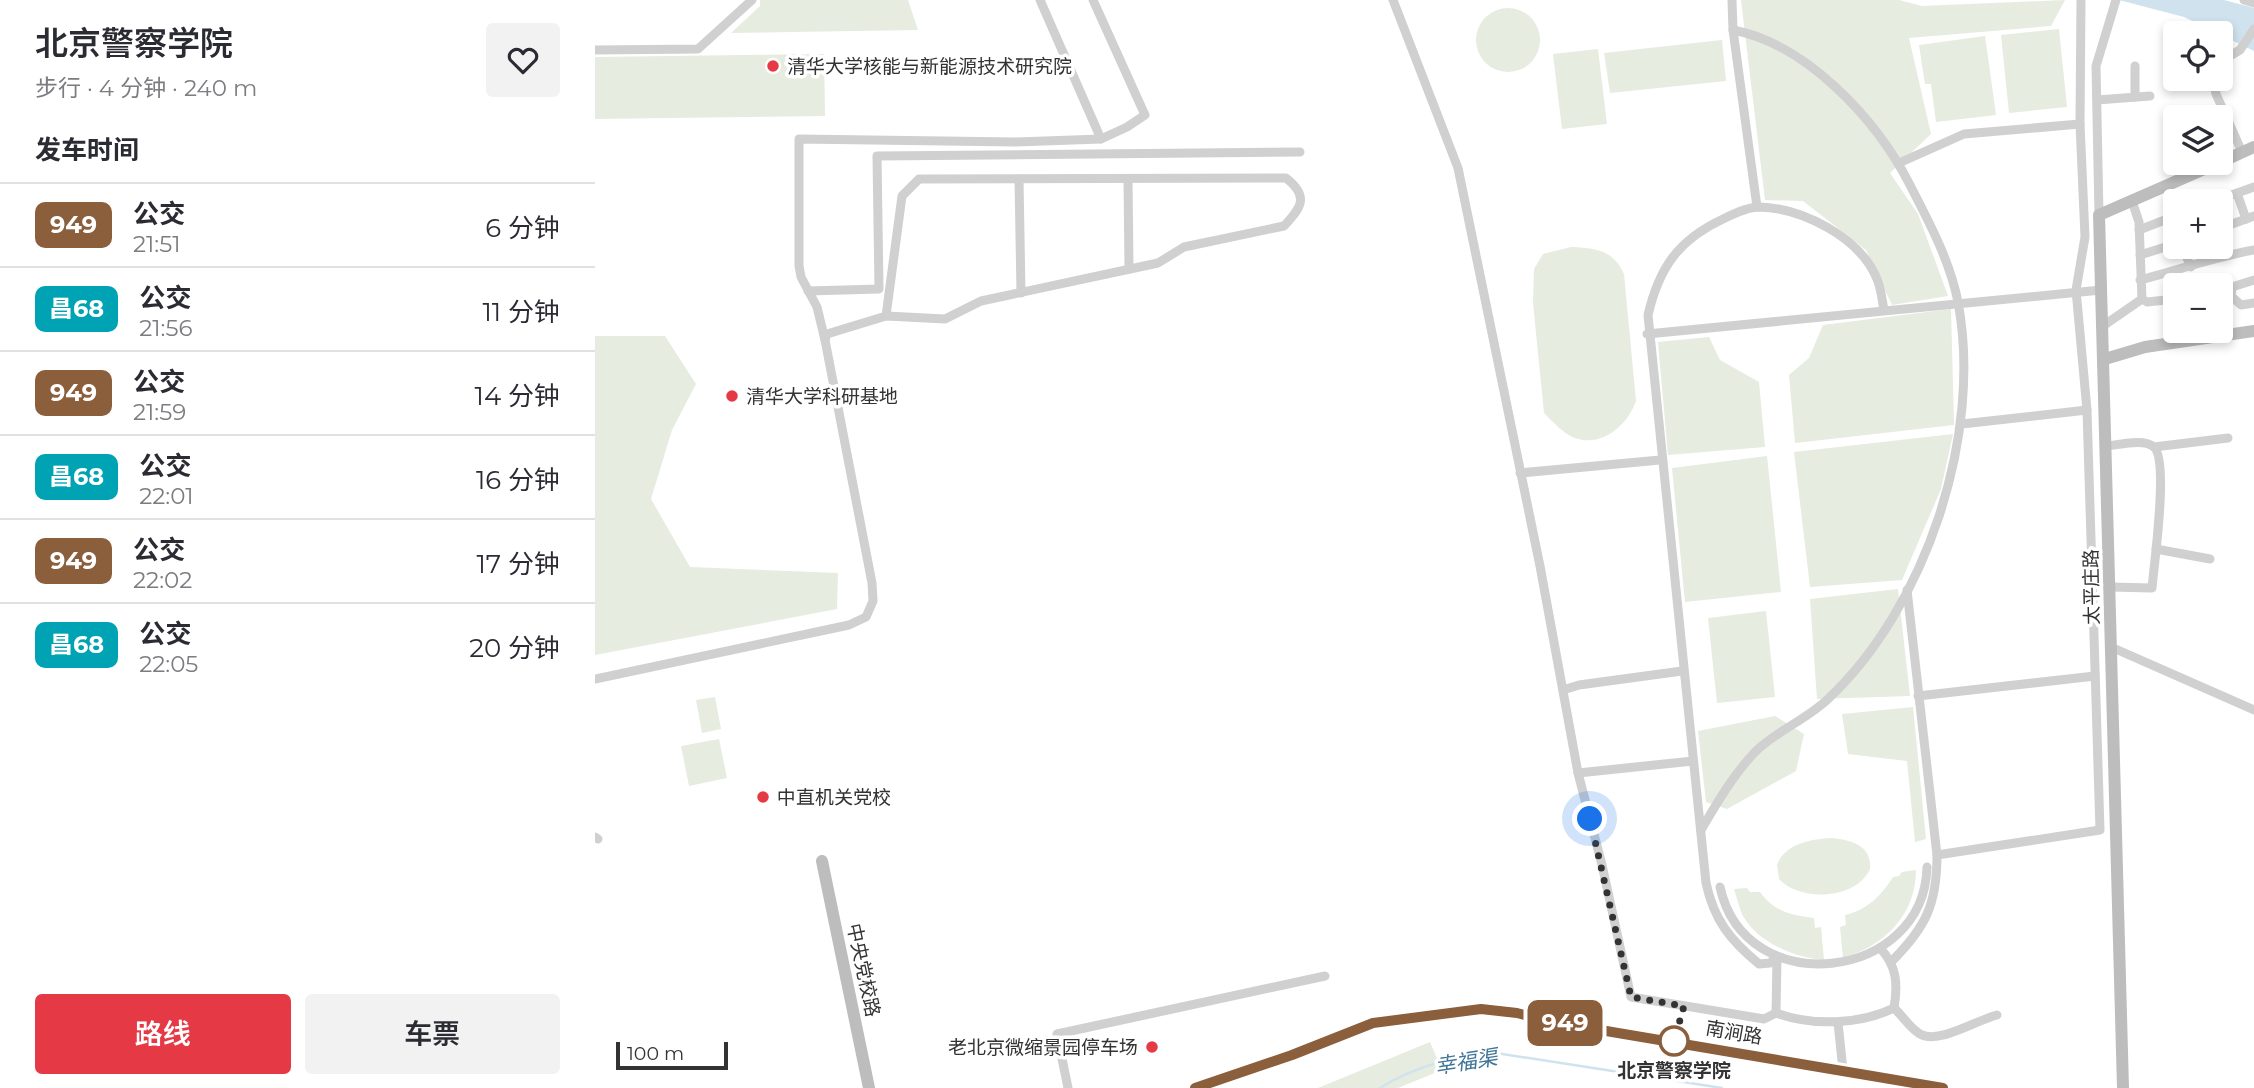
<!DOCTYPE html>
<html lang="zh">
<meta charset="utf-8">
<style>
:root{--surface:#fff;--page:#f2f2f3;--text:#2b2b33;--muted:#7c7c81;--line:#e1e1e2;--accent:#e63946}
body{margin:0;font-family:Montserrat,"Noto Sans SC",sans-serif;background:var(--page);color:var(--text);height:100vh;display:flex;flex-direction:column;font-size:26px;white-space:nowrap}
*{box-sizing:border-box;margin:0}
p{font-size:23px;color:var(--muted)}
.icon{flex:none;width:38px;height:38px;fill:none;stroke:currentColor;stroke-width:2;stroke-linecap:round;stroke-linejoin:round}
.map{position:relative;flex:1;overflow:hidden}
.side{display:flex;flex-direction:column;background:var(--surface);width:595px}
.side>*{flex:none}
.badge{padding:0 14px;border-radius:10px;font-size:24px;line-height:46px}
.buttons{position:absolute;left:1568px;top:21px;display:grid;gap:14px}
.buttons a{display:grid;place-items:center;width:70px;height:70px;border-radius:7px;background:var(--surface);box-shadow:0 4px 10px #0003;font-size:35px}
.scale{position:absolute;left:21px;bottom:18px;width:112px;box-sizing:border-box;padding-left:7px;border:4px solid #333;border-top:0;font-size:19px;line-height:24px;white-space:nowrap;color:#333;-webkit-text-stroke:5px #fff;paint-order:stroke}
.you{position:absolute;width:35px;height:35px;margin:-18px;border:5px solid #fff;border-radius:50%;background:#1a73e8;box-shadow:0 0 0 10px #1a73e833}
.map>.badge{position:absolute;translate:-50% -50%;box-shadow:0 0 0 4px #fff}
h2{padding:0 35px;font-size:26px;line-height:63px}
.round{display:grid;place-items:center;flex:none;width:74px;height:74px;border-radius:7px;background:var(--page)}
.head{display:flex;align-items:center;justify-content:space-between;height:119px;padding:0 35px}
h1{font-size:33px;font-weight:600;line-height:52px}
.action{display:flex;gap:14px;margin-top:auto;padding:14px 35px}
.action a{flex:1;height:80px;border-radius:7px;background:var(--accent);color:#fff;font-size:28px;font-weight:600;line-height:80px;text-align:center}
.action a+a{background:var(--page);color:var(--text)}
ul{padding:0;list-style:none}
li{display:flex;align-items:center;gap:21px;height:84px;padding:0 35px;border-top:2px solid var(--line)}
li div{flex:1}
li b{display:block;font-size:26px}
li em{font-style:normal}
li .badge{min-width:77px;font-weight:700;text-align:center}
main{display:flex;flex:1;min-height:0}
.map>svg:first-child{display:block}
.green{fill:#e6ecdf}
.water{fill:#cfe2ee}
.lines{fill:none;stroke-linecap:round;stroke-linejoin:round}
.stream{stroke:#cfe2ee;stroke-width:2.5}
.street{stroke:#d0d0d0;stroke-width:9}
.secondary{stroke:#bdbdbd;stroke-width:12}
.line-casing{stroke:#fff;stroke-width:16}
.line{stroke:#8b5e3c;stroke-width:10}
.walk{stroke:#333;stroke-width:7;stroke-dasharray:0 12.6}
.poi-dot{fill:#e63946;stroke:#fff;stroke-width:2.5}
.stop-dot{fill:#fff;stroke:#8b5e3c;stroke-width:3.5}
.labels{text-anchor:middle;stroke-width:7;stroke-linejoin:round;paint-order:stroke}
.poi-label{font-size:19px;fill:#333;stroke:#fff;text-anchor:start}
.street-label{font-size:19px;fill:#333;stroke:#fff}
.stop-label{font-size:19px;font-weight:bold;fill:#333;stroke:#fff}
.water-label{font-size:21px;font-style:italic;fill:#3f7597;stroke:#fff}
</style>
<main>
<section class="side">
<div class="head"><div><h1>北京警察学院</h1><p>步行 · 4 分钟 · 240 m</p></div><a class="round"><svg class="icon" aria-label="heart" viewBox="0 0 24 24"><path d="M12 20l-8-8c-3-5 5-10 8-4 3-6 11-1 8 4z"/></svg></a></div>
<h2>发车时间</h2>
<ul>
<li><span class="badge" style="background:#8b5e3c;color:#fff">949</span><div><b>公交</b><p>21:51</p></div><em>6 分钟</em></li>
<li><span class="badge" style="background:#00a3b4;color:#fff">昌68</span><div><b>公交</b><p>21:56</p></div><em>11 分钟</em></li>
<li><span class="badge" style="background:#8b5e3c;color:#fff">949</span><div><b>公交</b><p>21:59</p></div><em>14 分钟</em></li>
<li><span class="badge" style="background:#00a3b4;color:#fff">昌68</span><div><b>公交</b><p>22:01</p></div><em>16 分钟</em></li>
<li><span class="badge" style="background:#8b5e3c;color:#fff">949</span><div><b>公交</b><p>22:02</p></div><em>17 分钟</em></li>
<li><span class="badge" style="background:#00a3b4;color:#fff">昌68</span><div><b>公交</b><p>22:05</p></div><em>20 分钟</em></li>
</ul>
<div class="action"><a>路线</a><a>车票</a></div>
</section>
<div class="map">
<svg width="1659" height="1088" viewBox="0 0 1659 1088">
<rect width="100%" height="100%" fill="#fff"/>
<g class="green">
<path d="M165 0H313L323 30 136 33 165 6Z"/>
<path d="M1146 0H1304L1327 6 1470 0 1456 26 1314 38 1336 134 1295 173 1323 214 1353 296 1297 305 1271 250 1208 201 1170 200Z"/>
<circle cx="913" cy="40" r="32"/>
<path d="M1464 29 1472 107 1414 113 1406 35Z"/>
<path d="M1390 36 1401 115 1341 122 1336 84H1330L1324 45Z"/>
<path d="M1127 40 1131 81 1015 93 1009 53Z"/>
<path d="M1003 49 1012 124 967 129 958 54Z"/>
<path d="M229 54 230 116 0 119V57Z"/>
<path d="M976 247C1001 248 1018 250 1029 274L1041 401C1033 424 1008 448 980 438 969 434 958 422 949 413L938 303 939 269 948 254Z"/>
<path d="M1356 309 1359 425 1200 443 1194 375 1214 358 1228 325Z"/>
<path d="M0 336H70L101 384 77 430 56 499 95 567 243 573 242 609 0 655Z"/>
<path d="M1114 337 1125 360 1164 382 1170 447 1073 455 1063 342Z"/>
<path d="M1358 434 1346 489 1307 580 1215 587 1199 452Z"/>
<path d="M1172 456 1186 592 1090 602 1077 468Z"/>
<path d="M1303 589 1315 696 1222 699 1215 599Z"/>
<path d="M1171 611 1180 697 1122 703 1113 618Z"/>
<path d="M120 697 126 729 107 733 101 700Z"/>
<path d="M1318 707 1331 839 1320 842 1312 761 1253 754 1247 714Z"/>
<path d="M1180 716 1209 734 1201 771 1132 809 1111 802 1103 731Z"/>
<path d="M124 739 132 778 94 786 86 746Z"/>
<path d="M1237 838C1257 840 1277 846 1275 869 1261 900 1205 902 1184 879L1182 865C1190 843 1217 839 1237 838Z"/>
<path d="M1321 870C1321 915 1289 946 1248 958L1245 927 1251 925 1250 915C1272 910 1286 896 1298 877L1304 876 1307 872Z"/>
<path d="M1152 888 1155 892H1165C1180 912 1195 915 1219 918L1220 928 1226 927 1229 960C1201 958 1163 943 1148 916 1144 908 1142 898 1139 889Z"/>
<path d="M835 1042 847 1070 803 1088H723Z"/>
</g>
<path class="water" d="M1524 0H1629L1659 8V51L1589 17Z"/>
<g class="lines">
<path class="stream" d="M785 1088C818 1067 861 1055 901 1053L1127 1088"/>
<g class="street">
<path d="M445 0 506 139"/>
<path d="M798 0 863 168 945 566 983 773 1007 865 1036 997 1169 1019 1181 1013"/>
<path d="M1137 0 1138 30 1162 207"/>
<path d="M1649 0 1659 3"/>
<path d="M0 50 103 49 157 0"/>
<path d="M1626 61 1645 50 1659 29"/>
<path d="M1618 79 1621 94 1647 152"/>
<path d="M1540 97V66"/>
<path d="M1502 100 1555 96"/>
<path d="M1304 163 1369 134 1485 124"/>
<path d="M424 179 426 293"/>
<path d="M533 179 534 269"/>
<path d="M1642 193 1651 219 1659 216"/>
<path d="M1620 201 1659 187"/>
<path d="M1504 215 1501 66 1521 0"/>
<path d="M1626 228 1651 219"/>
<path d="M1544 230 1580 216"/>
<path d="M1587 247 1596 267"/>
<path d="M1545 255 1580 244"/>
<path d="M1545 280C1583 270 1620 257 1659 250"/>
<path d="M213 291 284 289 282 156 705 152"/>
<path d="M1626 296H1636L1646 305 1659 303"/>
<path d="M1636 296 1637 287 1659 280"/>
<path d="M1547 299 1552 302 1580 299"/>
<path d="M1508 326 1547 299 1544 222 1537 201"/>
<path d="M1052 334 1506 290"/>
<path d="M230 340 222 307 206 277 204 266V139L421 142 506 139 532 127 550 115 498 0"/>
<path d="M1367 424 1492 410"/>
<path d="M1511 446C1524 445 1549 438 1559 447 1574 461 1559 564 1557 588L1515 587"/>
<path d="M1559 447 1633 438"/>
<path d="M925 473 1065 460"/>
<path d="M1561 549 1615 559"/>
<path d="M1516 647 1659 710"/>
<path d="M0 679 254 625 271 617 278 601 277 583 230 340 232 334 291 316 350 319 386 301 563 263 589 247 689 226C707 207 714 196 691 178L324 179 307 196 291 316"/>
<path d="M968 690 984 685 1087 671"/>
<path d="M1323 696 1500 676"/>
<path d="M983 773 1098 761"/>
<path d="M1106 830C1122 803 1138 775 1160 752 1181 731 1211 720 1233 699 1331 607 1388 435 1363 302 1355 261 1334 222 1315 185 1282 120 1212 44 1138 30"/>
<path d="M0 837 3 839"/>
<path d="M1342 855 1505 830 1492 410 1481 290 1490 237 1485 124 1486 0"/>
<path d="M1125 887C1150 1002 1329 982 1332 867"/>
<path d="M1182 957 1175 963 1164 964C1135 940 1119 920 1111 883L1053 315C1064 268 1083 240 1128 219 1138 214 1153 207 1164 207 1207 208 1265 237 1282 279 1286 288 1287 300 1289 310"/>
<path d="M1182 957 1181 1013C1217 1026 1264 1025 1299 1008 1303 984 1302 966 1285 948"/>
<path d="M1297 961C1331 927 1342 904 1342 855L1312 590"/>
<path d="M1299 1008C1307 1015 1317 1031 1327 1035 1346 1043 1382 1020 1402 1015"/>
<path d="M1243 1023 1248 1070"/>
<path d="M473 1088 462 1034 730 976"/>
</g>
<g class="secondary">
<path d="M1626 162 1659 147"/>
<path d="M1510 359 1550 347 1659 331"/>
<path d="M227 861 274 1088"/>
<path d="M600 1088 697 1055 777 1022 886 1009 922 1013 952 1021 1348 1088"/>
<path d="M1528 1088 1504 215 1623 163"/>
</g>
</g>
<g class="lines">
<defs>
<path id="line" d="M600 1088 697 1055 778 1023 886 1009 922 1013 952 1021 1348 1088"/>
</defs>
<use href="#line" class="line-casing"/>
<use href="#line" class="line"/>
<path class="walk" d="M995 819 1036 997 1089 1006 1079 1041"/>
</g>
<g class="poi-dot">
<circle cx="178" cy="66" r="7"/>
<circle cx="137" cy="396" r="7"/>
<circle cx="168" cy="797" r="7"/>
<circle cx="557" cy="1047" r="7"/>
</g>
<circle class="stop-dot" cx="1079" cy="1041" r="14"/>
<g class="labels">
<g class="poi-label">
<text x="192" y="73">清华大学核能与新能源技术研究院</text>
<text x="151" y="403">清华大学科研基地</text>
<text x="182" y="804">中直机关党校</text>
<text x="543" y="1054" text-anchor="end">老北京微缩景园停车场</text>
</g>
<g class="street-label">
<text transform="translate(1496 587) rotate(-91)" y="7">太平庄路</text>
<text transform="translate(269 970) rotate(78)" y="7">中央党校路</text>
<text transform="translate(1139 1032) rotate(10)" y="7">南涧路</text>
</g>
<g class="stop-label">
<text x="1079" y="1077">北京警察学院</text>
</g>
<g class="water-label">
<text transform="translate(871 1062) rotate(-9)" y="7">幸福渠</text>
</g>
</g>
</svg>
<div class="buttons">
<a><svg class="icon" aria-label="locate" viewBox="0 0 24 24"><circle cx="12" cy="12" r="6"/><path d="M12 2v4M12 18v4M2 12h4M18 12h4"/></svg></a>
<a><svg class="icon" aria-label="layers" viewBox="0 0 24 24"><path d="M12 4l9 5-9 5-9-5zM3 14l9 5 9-5"/></svg></a>
<a>+</a>
<a>−</a>
</div>
<div class="scale">100 m</div>
<div class="you" style="left:995px;top:819px"></div>
<b class="badge" style="left:970px;top:1023px;background:#8b5e3c;color:#fff">949</b>
</div>
</main>
